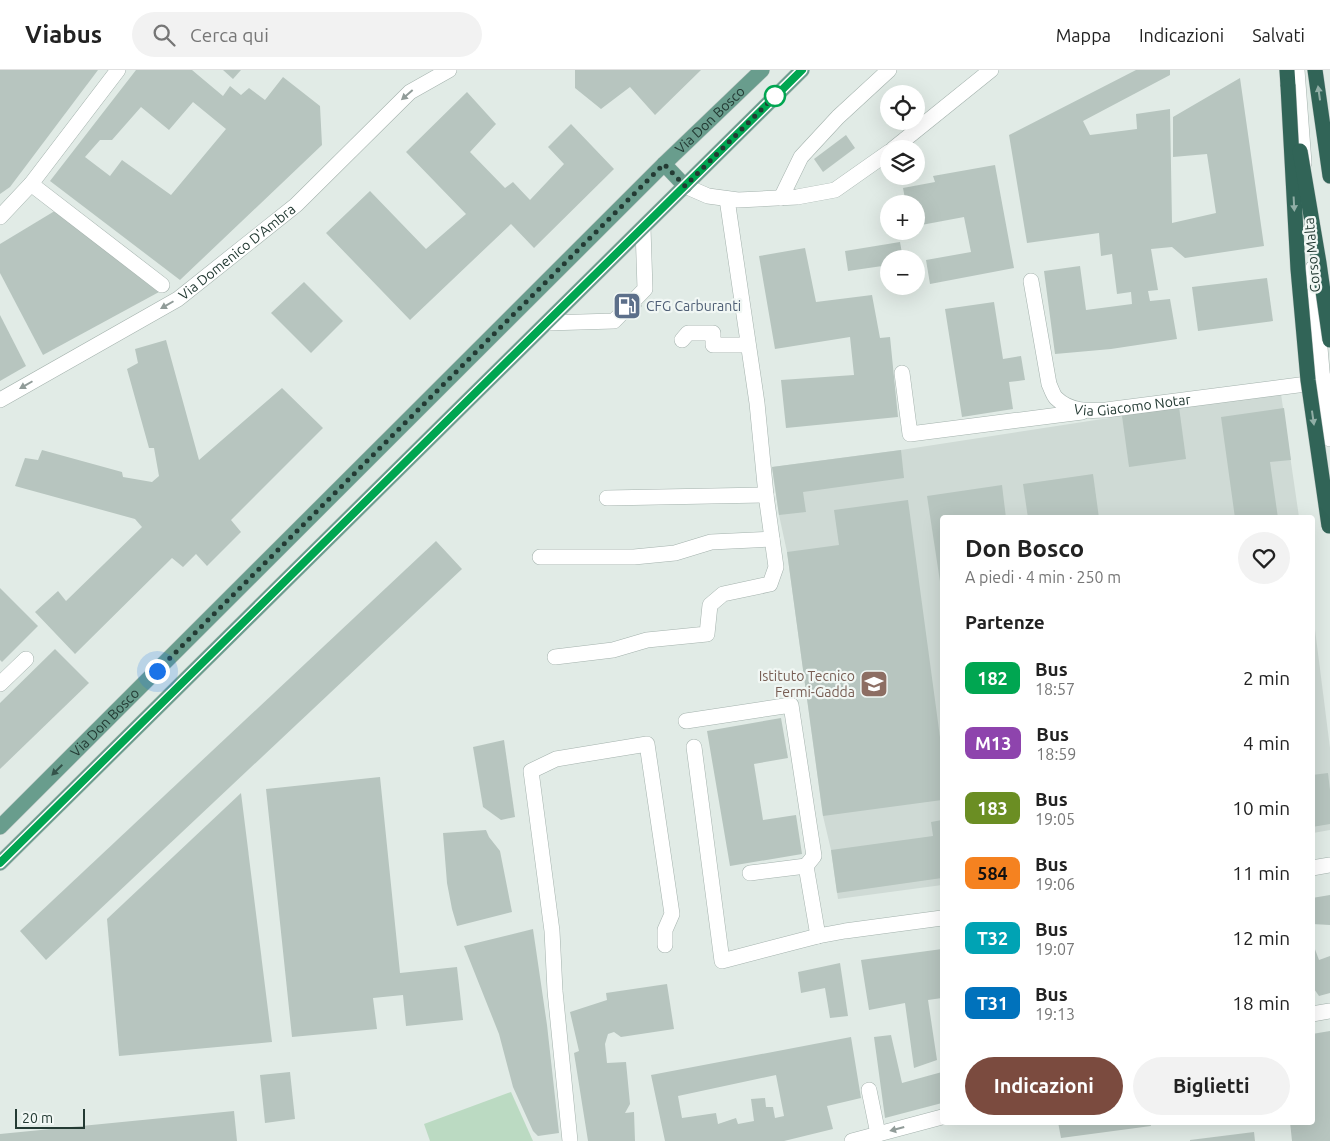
<!DOCTYPE html>
<html lang="it">
<meta charset="utf-8">
<style>
:root{--surface:#fff;--page:#f2f2f2;--text:#222;--muted:#767676;--line:#e0e0e0;--accent:#7b4b3f}
body{margin:0;font-family:Ubuntu,sans-serif;background:var(--page);color:var(--text);height:100vh;display:flex;flex-direction:column;font-size:19px;white-space:nowrap}
*{box-sizing:border-box;margin:0}
p{font-size:16px;color:var(--muted)}
.icon{flex:none;width:28px;height:28px;fill:none;stroke:currentColor;stroke-width:2;stroke-linecap:round;stroke-linejoin:round}
.map{position:relative;flex:1;overflow:hidden}
.details{position:absolute;left:940px;top:445px;width:375px;height:610px;display:flex;flex-direction:column;background:var(--surface);border-radius:5px;box-shadow:0 5px 20px #0002}
.details>*{flex:none}
.badge{padding:0 10px;border-radius:8px;font-size:18px;line-height:32px}
.controls{position:absolute;left:880px;top:15px;display:grid;gap:10px}
.controls a{display:grid;place-items:center;width:45px;height:45px;border-radius:50%;background:var(--surface);box-shadow:0 5px 20px #0002;font-size:25px}
.scale{position:absolute;left:15px;bottom:12px;width:70px;box-sizing:border-box;padding-left:5px;border:2px solid #233a33;border-top:0;font-size:14px;line-height:18px;white-space:nowrap;color:#233a33;-webkit-text-stroke:4px #f1f7f4;paint-order:stroke}
.you{position:absolute;width:25px;height:25px;margin:-12px;border:4px solid #fff;border-radius:50%;background:#1a73e8;box-shadow:0 0 0 8px #1a73e833}
.map>.badge{position:absolute;translate:-50% -50%;box-shadow:0 0 0 2px #fff}
h2{padding:0 25px;font-size:19px;line-height:45px}
.round{display:grid;place-items:center;flex:none;width:52px;height:52px;border-radius:26px;background:var(--page)}
.headline{display:flex;align-items:center;justify-content:space-between;height:85px;padding:0 25px}
h1{font-size:24px;font-weight:600;line-height:38px}
.cta{display:flex;gap:10px;margin-top:auto;padding:10px 25px}
.cta a{flex:1;height:58px;border-radius:30px;background:var(--accent);color:#fff;font-size:20px;font-weight:600;line-height:58px;text-align:center}
.cta a+a{background:var(--page);color:var(--text)}
ul{padding:0;list-style:none}
li{display:flex;align-items:center;gap:15px;height:65px;padding:0 25px}
li div{flex:1}
li b{display:block;font-size:19px}
li em{font-style:normal}
li .badge{min-width:55px;font-weight:700;text-align:center}
header{display:flex;align-items:center;gap:30px;box-sizing:border-box;height:70px;padding:0 25px;background:var(--surface);border-bottom:1px solid var(--line)}
header strong{font-size:24px}
nav{display:flex;gap:28px;margin-inline-start:auto;font-size:18px}
.search{width:350px;height:45px;background:var(--page);display:flex;align-items:center;gap:12px;box-sizing:border-box;padding:0 18px;border-radius:28px;color:var(--muted);font-size:19px}
.map>svg:first-child{display:block}
.built{fill:#cfdad5}
.green{fill:#bbdac2}
.building{fill:#b7c5bf;fill-rule:evenodd}
.lines{fill:none;stroke-linecap:round;stroke-linejoin:round}
.minor-casing{stroke:#a4b2ad;stroke-width:16}
.major-casing{stroke:#c1c8c6;stroke-width:16}
.highway-casing{stroke:#c1c8c6;stroke-width:16}
.minor{stroke:#fff;stroke-width:15}
.major{stroke:#699d8d;stroke-width:15}
.highway{stroke:#316457;stroke-width:15}
.highway-bridge-casing{stroke:#c1c8c6;stroke-width:16;stroke-linecap:butt}
.highway-bridge{stroke:#316457;stroke-width:15}
.oneway{fill:#91aea6}
.oneway2{fill:#919c99}
.oneway3{fill:#34534a}
.line-casing{stroke:#fff;stroke-width:11}
.line{stroke:#00a651;stroke-width:8}
.walk{stroke:#233a33;stroke-width:5;stroke-dasharray:0 9}
.stop-dot{fill:#fff;stroke:#00a651;stroke-width:2.5}
.labels{text-anchor:middle;stroke-width:4.5;stroke-linejoin:round;paint-order:stroke}
.street-label{font-size:14px;fill:#233a33;stroke:#f1f7f4}
.service-label{font-size:14px;fill:#4e5e75;stroke:#f1f7f4;text-anchor:start}
.education-label{font-size:14px;fill:#785e54;stroke:#f1f7f4;text-anchor:end}
</style>
<header>
<strong>Viabus</strong>
<div class="search"><svg class="icon" aria-label="search" viewBox="0 0 24 24"><circle cx="10" cy="10" r="6"/><path d="M15 15l6 6"/></svg>Cerca qui</div>
<nav><a>Mappa</a><a>Indicazioni</a><a>Salvati</a></nav>
</header>
<div class="map">
<svg width="1330" height="1071" viewBox="0 0 1330 1071">
<rect width="100%" height="100%" fill="#e1ebe6"/>
<g class="built">
<path d="M1281 324 1299 447 942 448V815L838 829 831 780 823 746 787 482 779 445 772 397 901 380 1122 346Z"/>
<path d="M1312 536 1330 678V760L1313 763Z"/>
</g>
<path class="green" d="M511 1022 533 1071H430L424 1054Z"/>
<g class="building">
<path d="M0 0H98L10 117 0 124Z"/>
<path d="M136 0H192L223 26 230 16 241 25 249 18 265 30 283 7 320 36 322 75 180 210 50 111ZM193 32 226 59 171 125 122 90 110 106 85 87 100 70H112L141 37 169 60Z"/>
<path d="M223 0H241L233 9Z"/>
<path d="M575 0H701L655 45 630 17 601 39 575 18Z"/>
<path d="M1136 0H1170V5L1083 51 1090 65 1137 59 1136 44 1170 39 1172 153 1216 143 1207 84 1173 87V47L1240 8 1264 176 1185 188 1172 177 1151 179 1158 220 1148 221 1150 231 1170 229 1177 269 1111 279 1055 284 1044 201 1080 196 1086 240 1132 234 1131 222 1117 224 1112 184 1101 186 1099 163 1027 173 1009 65Z"/>
<path d="M467 22 496 54 470 82 505 118 513 112 530 130 564 94 548 77 571 54 614 99 534 178 511 154 410 250 326 163 370 121 426 179 466 144 406 82Z"/>
<path d="M846 65 855 78 823 102 814 89Z"/>
<path d="M995 95 1014 198 930 214 926 190 971 182 964 147 916 156V134H906L903 118 935 112 933 106Z"/>
<path d="M58 139 159 222 43 285 0 203V174Z"/>
<path d="M900 172 903 189H889V195L848 201 845 181Z"/>
<path d="M805 178 816 232 872 225 880 268 890 267 898 347 786 358 781 310 854 305 850 267 775 279 759 186Z"/>
<path d="M1267 208 1273 251 1198 261 1192 217Z"/>
<path d="M304 212 343 251 311 283 271 243Z"/>
<path d="M629 222 642 236 628 250 615 236Z"/>
<path d="M994 232 1003 289 1021 286 1025 310 1009 312 1013 339 962 347 945 239Z"/>
<path d="M0 245 26 296 0 311Z"/>
<path d="M166 270 199 390 282 318 323 358 231 450 241 462 207 496 196 484 183 497 172 488 75 584 35 542 58 521 66 531 142 457 135 449 15 416 25 388 38 390 42 380 122 402 123 407 152 412 159 406 154 378H149L127 299 138 293 135 279Z"/>
<path d="M1179 337 1186 389 1129 397 1122 346Z"/>
<path d="M1284 338 1291 390 1270 392 1278 448H1235L1221 347Z"/>
<path d="M901 380 904 408 803 422 806 442 779 445 772 397Z"/>
<path d="M1093 404 1099 448H1028L1023 414Z"/>
<path d="M1002 415 1006 448H942L941 518 927 426Z"/>
<path d="M908 430 942 682V730L823 746 787 482 839 475 834 440Z"/>
<path d="M436 471 462 499 46 890 20 861Z"/>
<path d="M0 518 38 556 2 592 0 590Z"/>
<path d="M55 579 89 613 0 699V633Z"/>
<path d="M781 648 788 688 754 694 763 750 796 745 802 784 730 796 707 661Z"/>
<path d="M504 670 515 747 501 750 483 737 473 677Z"/>
<path d="M1328 703 1330 720V754L1312 757V705Z"/>
<path d="M380 707 400 903 457 897 463 950 406 956 403 925 373 928 377 959 292 967 266 719Z"/>
<path d="M241 723 272 972 119 986 107 849Z"/>
<path d="M942 750V808L837 823 831 780 933 766 931 752Z"/>
<path d="M486 760 489 767 500 781 512 842 457 856 452 839 447 813 443 763Z"/>
<path d="M1330 825V855L1312 854V828Z"/>
<path d="M533 859 547 955 559 1063 538 1066 533 1061 513 1017 499 964 464 876Z"/>
<path d="M1313 874 1319 890 1330 886V923L1319 926 1312 916Z"/>
<path d="M942 879V928L928 930 937 990 914 998 905 933 869 940 861 890Z"/>
<path d="M840 893 848 946 830 948 825 918 801 923 798 902Z"/>
<path d="M667 914 674 959 621 967 614 962 608 964 605 974 607 993 626 992 630 1034 625 1043 634 1042 635 1071H588L574 983 579 981 570 942 607 930 606 923Z"/>
<path d="M1330 961V1071H1292L1290 1052H1312V964Z"/>
<path d="M891 965 902 1013 942 1002V1033L885 1048 874 967Z"/>
<path d="M851 967 861 1028 827 1036 833 1059 784 1071H665L651 1005ZM776 1005 784 1046 775 1048 773 1037H766L765 1028 751 1029 754 1051 738 1054 736 1048 718 1054 716 1043 682 1048 678 1026Z"/>
<path d="M290 1002 295 1049 265 1053 260 1005Z"/>
<path d="M234 1041 237 1071H0V1064Z"/>
<path d="M1058 1052H1150L1151 1056 1061 1068Z"/>
<path d="M1254 1062 1255 1071H1190V1070Z"/>
</g>
<g class="lines">
<defs>
<g id="minor">
<path d="M1297 0 1304 93"/>
<path d="M893 79 991 0"/>
<path d="M31 114 162 215"/>
<path d="M685 116 708 126 738 130 797 127 835 120 889 82"/>
<path d="M781 128 801 87 838 47 889 0"/>
<path d="M0 147 31 114 118 0"/>
<path d="M1313 198 1323 312 1330 369"/>
<path id="s1" d="M1031 211 1049 314C1051 318 1053 325 1056 328 1070 342 1089 341 1106 340L1330 311"/>
<path d="M547 253 614 251 645 219 643 158"/>
<path d="M682 270 688 263H713V275H748"/>
<path d="M902 303 910 364 1082 342"/>
<path id="s2" d="M0 330 178 229 296 135 410 22 449 0"/>
<path d="M607 428 766 425"/>
<path d="M540 487H634L675 483 711 472 772 469"/>
<path d="M555 587 613 580 647 570 707 564 710 535 723 524 770 514 776 497 766 425 757 333 727 129"/>
<path d="M0 614 26 589"/>
<path d="M686 651 791 635 814 786 806 796 818 866 845 861 942 848"/>
<path d="M694 677 722 891 818 866"/>
<path d="M1312 798 1330 795"/>
<path d="M750 803 806 796"/>
<path d="M1312 944 1330 941"/>
<path d="M869 1020 878 1064"/>
<path d="M570 1071 555 921 552 861 531 701 556 689 647 674 672 844 665 860V875"/>
<path d="M852 1071 942 1047"/>
</g>
<g id="major">
<path d="M664 94 685 116"/>
<path id="s3" d="M0 757 664 94 762 0"/>
<path d="M0 793 802 0"/>
</g>
<g id="highway">
<path d="M1287 0 1288 16"/>
<path d="M1315 0 1330 106"/>
</g>
</defs>
<use href="#minor" class="minor-casing"/>
<use href="#major" class="major-casing"/>
<use href="#highway" class="highway-casing"/>
<use href="#minor" class="minor"/>
<use href="#major" class="major"/>
<use href="#highway" class="highway"/>
<defs>
<g id="highway-bridge">
<path d="M1288 16 1298 199 1308 310 1329 456"/>
<path d="M1300 81 1319 193 1330 270"/>
</g>
</defs>
<use href="#highway-bridge" class="highway-bridge-casing"/>
<use href="#highway-bridge" class="highway-bridge"/>
</g>
<defs><path id="oneway-solid" d="M-6-.8H1V-3.2L6.5 0L1 3.2V.8H-6Z" transform="scale(1.25)"/></defs>
<g class="oneway">
<use href="#oneway-solid" transform="translate(1319 23) rotate(-98)"/>
<use href="#oneway-solid" transform="translate(1294 134) rotate(87)"/>
<use href="#oneway-solid" transform="translate(1313 348) rotate(82)"/>
</g>
<g class="oneway2">
<use href="#oneway-solid" transform="translate(407 25) rotate(139)"/>
<use href="#oneway-solid" transform="translate(167 235) rotate(150)"/>
<use href="#oneway-solid" transform="translate(26 315) rotate(150)"/>
<use href="#oneway-solid" transform="translate(897 1059) rotate(165)"/>
</g>
<use class="oneway3" href="#oneway-solid" transform="translate(57 700) rotate(135)"/>
<g class="lines">
<defs>
<path id="line" d="M0 793 802 0"/>
</defs>
<use href="#line" class="line-casing"/>
<use href="#line" class="line"/>
<path class="walk" d="M157 601 664 94 685 116 775 26"/>
</g>
<defs>
<symbol id="fuel-square" viewBox="-11 -11 22 22"><rect x="-9" y="-9" width="18" height="18" rx="4" fill="#5c6f8a" stroke="#f1f7f4"/><path d="M-5.5-6h7V0h2V4h1.3V-2.5L3-4.5l.8-.8L6-3V5H2.5V1h-1V6h-7ZM-4.2-4.7v3.2H.2V-4.7Z" fill="#fff"/></symbol>
<symbol id="school-square" viewBox="-11 -11 22 22"><rect x="-9" y="-9" width="18" height="18" rx="4" fill="#8d6e63" stroke="#f1f7f4"/><path d="M0-5L7-2L0 1L-7-2ZM-4 1L0 2.5L4 1V4Q0 6-4 4Z" fill="#fff"/></symbol>
</defs>
<g fill-rule="evenodd">
<use href="#fuel-square" x="611" y="220" width="32" height="32"/>
<use href="#school-square" x="858" y="598" width="32" height="32"/>
</g>
<circle class="stop-dot" cx="775" cy="26" r="10"/>
<g class="labels">
<g class="street-label">
<text dy="5" stroke="none"><textPath href="#s3" startOffset="1002">Via Don Bosco</textPath></text>
<text dy="5" stroke="none"><textPath href="#s2" startOffset="280">Via Domenico D'Ambra</textPath></text>
<text transform="translate(1312 185) rotate(-95)" y="5">Corso Malta</text>
<text dy="5" stroke="none"><textPath href="#s1" startOffset="200">Via Giacomo Notar</textPath></text>
<text dy="5" stroke="none"><textPath href="#s3" startOffset="148">Via Don Bosco</textPath></text>
</g>
<g class="service-label">
<text x="646" y="241">CFG Carburanti</text>
</g>
<g class="education-label">
<text x="855" y="611">Istituto Tecnico<tspan x="855" dy="16">Fermi-Gadda</tspan></text>
</g>
</g>
</svg>
<div class="controls">
<a><svg class="icon" aria-label="locate" viewBox="0 0 24 24"><circle cx="12" cy="12" r="6"/><path d="M12 2v4M12 18v4M2 12h4M18 12h4"/></svg></a>
<a><svg class="icon" aria-label="layers" viewBox="0 0 24 24"><path d="M12 4l9 5-9 5-9-5zM3 14l9 5 9-5"/></svg></a>
<a>+</a>
<a>−</a>
</div>
<div class="scale">20 m</div>
<div class="you" style="left:157px;top:601px"></div>
<section class="details">
<div class="headline"><div><h1>Don Bosco</h1><p>A piedi · 4 min · 250 m</p></div><a class="round"><svg class="icon" aria-label="heart" viewBox="0 0 24 24"><path d="M12 20l-8-8c-3-5 5-10 8-4 3-6 11-1 8 4z"/></svg></a></div>
<h2>Partenze</h2>
<ul>
<li><span class="badge" style="background:#00a651;color:#fff">182</span><div><b>Bus</b><p>18:57</p></div><em>2 min</em></li>
<li><span class="badge" style="background:#8e44ad;color:#fff">M13</span><div><b>Bus</b><p>18:59</p></div><em>4 min</em></li>
<li><span class="badge" style="background:#6b8e23;color:#fff">183</span><div><b>Bus</b><p>19:05</p></div><em>10 min</em></li>
<li><span class="badge" style="background:#f58220;color:#111">584</span><div><b>Bus</b><p>19:06</p></div><em>11 min</em></li>
<li><span class="badge" style="background:#00a3b4;color:#fff">T32</span><div><b>Bus</b><p>19:07</p></div><em>12 min</em></li>
<li><span class="badge" style="background:#0072bc;color:#fff">T31</span><div><b>Bus</b><p>19:13</p></div><em>18 min</em></li>
</ul>
<div class="cta"><a>Indicazioni</a><a>Biglietti</a></div>
</section>
</div>
